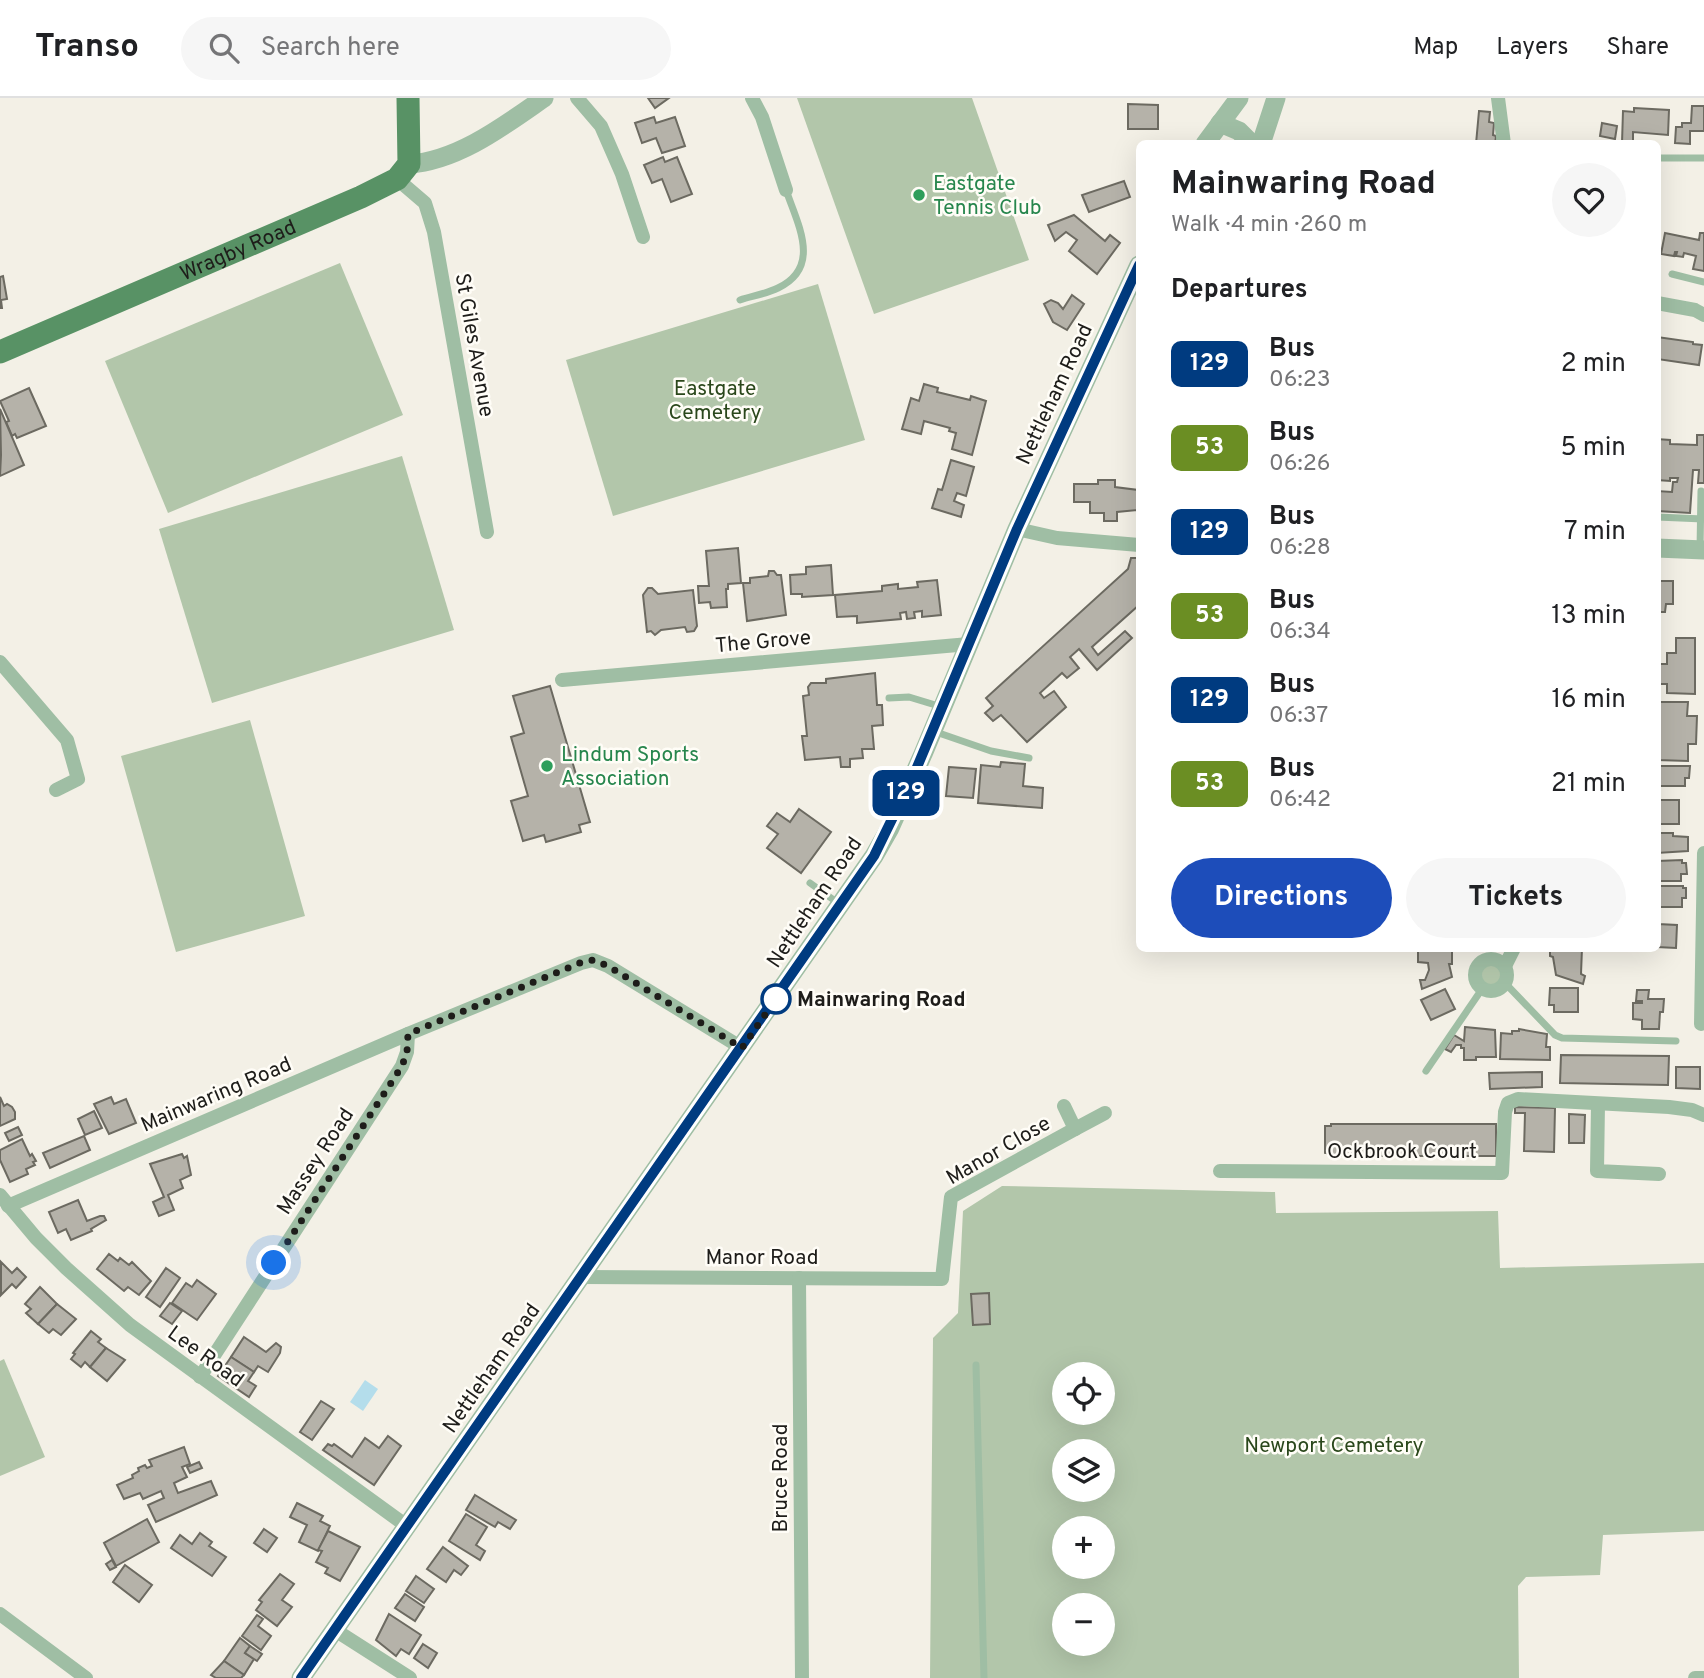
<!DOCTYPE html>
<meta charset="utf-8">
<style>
:root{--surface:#fff;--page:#f6f6f6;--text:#202124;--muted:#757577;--line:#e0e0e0;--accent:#1d4dba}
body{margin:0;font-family:Overpass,sans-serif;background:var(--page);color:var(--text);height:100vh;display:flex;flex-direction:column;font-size:26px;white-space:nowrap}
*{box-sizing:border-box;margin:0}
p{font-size:23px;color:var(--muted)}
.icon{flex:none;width:38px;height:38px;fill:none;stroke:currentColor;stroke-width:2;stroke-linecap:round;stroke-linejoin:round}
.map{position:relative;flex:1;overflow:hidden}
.drawer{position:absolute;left:1136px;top:42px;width:525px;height:812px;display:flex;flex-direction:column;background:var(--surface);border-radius:10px;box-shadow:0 7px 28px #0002}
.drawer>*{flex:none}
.badge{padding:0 14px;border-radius:10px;font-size:24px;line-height:46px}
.controls{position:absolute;left:1052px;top:1264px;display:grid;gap:14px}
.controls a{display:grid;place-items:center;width:63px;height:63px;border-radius:50%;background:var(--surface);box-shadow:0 7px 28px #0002;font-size:35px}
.you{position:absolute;width:35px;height:35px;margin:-18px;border:5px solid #fff;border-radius:50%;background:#1a73e8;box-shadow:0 0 0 10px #1a73e833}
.map>.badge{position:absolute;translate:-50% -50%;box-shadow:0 0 0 4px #fff}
h2{padding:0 35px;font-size:26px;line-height:63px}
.round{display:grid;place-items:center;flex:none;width:74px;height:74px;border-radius:37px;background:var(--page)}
.overview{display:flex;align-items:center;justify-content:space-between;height:119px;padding:0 35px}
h1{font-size:33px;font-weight:700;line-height:52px}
.button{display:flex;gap:14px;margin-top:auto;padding:14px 35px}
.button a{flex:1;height:80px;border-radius:42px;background:var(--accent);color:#fff;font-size:28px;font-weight:700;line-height:80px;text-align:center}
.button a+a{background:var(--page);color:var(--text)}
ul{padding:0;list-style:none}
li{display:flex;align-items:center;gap:21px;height:84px;padding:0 35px}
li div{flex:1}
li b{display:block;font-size:26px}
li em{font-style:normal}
li .badge{min-width:77px;font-weight:700;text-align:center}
header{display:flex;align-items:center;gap:42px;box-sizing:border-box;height:98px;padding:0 35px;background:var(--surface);border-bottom:2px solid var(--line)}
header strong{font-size:33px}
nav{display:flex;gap:38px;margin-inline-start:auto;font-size:24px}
.search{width:490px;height:63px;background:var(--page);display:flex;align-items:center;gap:18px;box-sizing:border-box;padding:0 24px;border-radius:38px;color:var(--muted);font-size:26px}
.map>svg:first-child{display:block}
.green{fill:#b2c6aa;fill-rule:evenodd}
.water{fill:#b4ddeb}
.building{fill:#b5b2a9;stroke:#6c6a61;stroke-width:2}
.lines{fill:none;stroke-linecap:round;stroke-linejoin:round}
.service{stroke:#9fbea4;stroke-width:7}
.minor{stroke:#9fbea4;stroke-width:14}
.tertiary{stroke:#9fbea4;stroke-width:19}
.primary{stroke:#589265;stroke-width:23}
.line-casing{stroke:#fff;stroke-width:16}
.line{stroke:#003b80;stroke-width:10}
.walk{stroke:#1e1d1a;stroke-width:7;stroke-dasharray:0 12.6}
.leisure-dot{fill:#2e9e5b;stroke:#fffdf7;stroke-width:2.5}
.stop-dot{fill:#fff;stroke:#003b80;stroke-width:3.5}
.labels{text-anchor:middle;stroke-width:5;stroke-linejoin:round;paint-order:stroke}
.leisure-label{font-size:21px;fill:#27864d;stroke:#fffdf7;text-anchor:start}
.street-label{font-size:21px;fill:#1e1d1a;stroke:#fffdf7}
.park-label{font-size:21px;fill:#2a471b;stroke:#fffdf7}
.stop-label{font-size:21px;font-weight:bold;fill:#1e1d1a;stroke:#fffdf7;text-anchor:start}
</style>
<header>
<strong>Transo</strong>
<div class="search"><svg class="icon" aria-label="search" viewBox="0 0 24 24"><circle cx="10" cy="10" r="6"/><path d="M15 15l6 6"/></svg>Search here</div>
<nav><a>Map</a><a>Layers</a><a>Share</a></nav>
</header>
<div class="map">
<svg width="1704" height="1580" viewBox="0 0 1704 1580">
<rect width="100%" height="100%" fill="#f3f0e6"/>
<g class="green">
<path d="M797 0H972L1029 162 874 216Z"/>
<path d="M340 165 403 317 168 415 105 263Z"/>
<path d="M818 186 865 342 613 418 566 262Z"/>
<path d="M402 358 454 532 212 605 159 431Z"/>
<path d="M250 622 305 818 176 854 121 658Z"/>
<circle cx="1491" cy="877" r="12"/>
<path d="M1002 1088 1275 1094 1276 1115 1498 1113 1500 1170 1704 1165V1433L1603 1437 1600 1477 1526 1479 1518 1488 1519 1580H930L933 1240 958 1215 963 1113ZM1064 1276H1102V1314H1064ZM1064 1353H1102V1391H1064ZM1064 1430H1102V1468H1064ZM1064 1507H1102V1545H1064Z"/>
<path d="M4 1261 45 1359 0 1378V1263Z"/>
</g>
<path class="water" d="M365 1282 378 1291 363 1313 350 1304Z"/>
<g class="building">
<path d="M648 0H669L655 10Z"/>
<path d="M1128 6 1158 7V31H1128Z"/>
<path d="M1692 8H1704V33H1690V46L1675 45 1676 29H1682V25H1691Z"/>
<path d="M1634 10 1669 12 1668 37 1633 34V46H1615L1622 45 1623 13 1634 14Z"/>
<path d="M1479 13 1490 14 1489 24 1494 25 1493 37 1496 38 1495 46H1476Z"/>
<path d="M654 19 656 25 675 19 685 48 662 55 656 40 642 45 635 25Z"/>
<path d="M1602 25 1617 28 1615 41 1600 38Z"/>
<path d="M663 59 665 64 677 59 692 96 671 104 662 81 652 85 644 67Z"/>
<path d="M1124 83 1130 99 1089 114 1082 97Z"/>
<path d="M1074 117 1105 143 1110 137 1120 145 1097 176 1069 153 1077 142 1066 134 1055 143 1048 127Z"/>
<path d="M1665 135 1699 142 1700 135H1704V173L1693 171 1696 158 1684 155 1683 159 1676 158 1677 154H1675L1674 158 1661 156Z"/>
<path d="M3 178 7 201 1 202 2 210H0V179Z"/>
<path d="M1072 197 1084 206 1067 232 1053 224 1044 206 1051 202 1058 205 1063 211Z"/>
<path d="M1657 239 1693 244V246L1702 247 1699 267 1657 261Z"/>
<path d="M924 286 938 290 937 294 970 302 971 298 986 303 972 357 952 351 956 335 949 333 950 330 924 323 921 336 902 331 911 300 919 303Z"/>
<path d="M29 290 46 328 17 340 15 336 12 338 6 324 9 323 0 303Z"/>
<path d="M0 311 24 367 0 378 1 357Z"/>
<path d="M1697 337H1704V385H1698L1699 372H1693L1690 415 1657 413V393L1672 394 1673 384H1677L1678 380H1670V383L1657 382V341L1670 342V346L1697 347Z"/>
<path d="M951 362 974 369 966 398 957 395 954 403 964 407 961 419 932 410 938 391 942 392Z"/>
<path d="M1098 382H1115V389L1138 392 1139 424H1137V412L1117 414V423H1104V415H1090V404H1074V386H1098Z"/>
<path d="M738 450 741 485 728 486V491H726L727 509 711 510 710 504 699 505 698 488H709L706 453Z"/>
<path d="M1131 460H1139V507L1092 549 1098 557 1125 533 1132 540 1097 572 1079 551 1070 559 1079 570 1067 580 1062 575 1040 595 1044 600 1054 593 1066 609 1027 644 1001 617 993 623 985 615 993 608 986 600 1128 471Z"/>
<path d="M831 467 833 497 802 499V496H791L790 477 806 476V469Z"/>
<path d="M769 473H774L777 477H781L786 517 747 523 743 485H750V480L768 478Z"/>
<path d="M937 482 941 517 922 519V513L914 514 915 520 907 521 906 514 900 515 901 521 857 525V518L837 519 835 497 882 493V488L898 486V491L918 489 917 484Z"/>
<path d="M1657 483H1673V506H1666L1665 514H1657Z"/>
<path d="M648 490H652L658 496 693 492 697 528 694 533 687 534 685 529 661 532 655 537 651 533 647 534 643 497Z"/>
<path d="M1676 540H1695V596L1667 595V586H1657V566H1667V555H1676Z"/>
<path d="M875 575 877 607H882L883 627 872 628 874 651H862L863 660 850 661V669H841L840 659 805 662 802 638H807L803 598 809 597 808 589 811 585H826V581Z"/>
<path d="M550 588 590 724 579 727 581 734 546 744 544 737 523 743 511 703 528 698 511 639 524 635 513 598Z"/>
<path d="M1657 604H1688L1687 618H1697L1696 646H1688V663L1657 662Z"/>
<path d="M1001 664 1025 666 1023 688 1043 690 1042 710 978 705 981 667 1000 669Z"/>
<path d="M1657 668H1690L1689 680H1685V688H1657Z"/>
<path d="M949 669 976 671 973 700 946 698Z"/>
<path d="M1657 702H1679V726H1660V729H1657Z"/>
<path d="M799 711 831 734 801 775 767 750 778 736 767 728 777 715 790 724Z"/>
<path d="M1657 735H1673V738L1688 739V753L1657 755Z"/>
<path d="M1682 762V765H1686L1687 776H1681V783H1657V763Z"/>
<path d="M1659 788H1683V790H1686V800H1682V809H1657Z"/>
<path d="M1657 820 1658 826 1677 827 1676 850 1657 849Z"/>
<path d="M1418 850H1452V866H1449L1452 879 1422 891 1420 882H1425L1429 872 1428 865 1418 864Z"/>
<path d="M1550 850H1582L1581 876 1585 878 1583 886 1556 877 1553 859 1550 858Z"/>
<path d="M1550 890H1578V914H1554V907H1549Z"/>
<path d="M1445 891 1455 911 1431 922 1421 902Z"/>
<path d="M1637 892H1649L1648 901H1664L1663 914H1660L1659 931H1642V922L1633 921V905H1642V903H1636Z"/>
<path d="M1465 929 1495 932 1496 959H1476V962H1464V950H1461V947H1456L1451 954 1445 951 1454 937 1464 943Z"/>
<path d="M1519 931 1547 936 1546 949H1550V962L1500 961 1501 935 1512 936V933H1519Z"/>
<path d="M1561 957 1669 958 1668 987 1560 985Z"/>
<path d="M1676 969H1700V991L1676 990Z"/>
<path d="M1542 974V989L1490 991 1489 975Z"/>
<path d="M0 999 4 1008 7 1006 12 1009 15 1014V1021L0 1028Z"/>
<path d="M111 999 114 1006 126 1001 136 1025 109 1036 94 1006Z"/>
<path d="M1515 1009 1555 1010 1554 1054 1524 1053 1525 1015H1515Z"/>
<path d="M94 1013 102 1030 85 1037 78 1021Z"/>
<path d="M1569 1016 1585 1017 1584 1045H1569Z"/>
<path d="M1331 1026H1496V1058H1331V1056L1325 1055V1028H1331Z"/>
<path d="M18 1029 22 1037 9 1043 5 1035Z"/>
<path d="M84 1038 90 1052 50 1070 43 1055Z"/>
<path d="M22 1041 30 1058 32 1056 36 1063 33 1064 35 1067 26 1071 28 1076 10 1084 0 1062V1052Z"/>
<path d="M182 1056 184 1060 187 1058 191 1077 180 1082 183 1090 168 1097 174 1112 159 1118 153 1104 164 1099 150 1066Z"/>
<path d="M78 1102 87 1123 100 1118H104L106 1122 91 1131 92 1133 71 1142 66 1131 58 1135 49 1114Z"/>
<path d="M109 1156 118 1163 120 1160 129 1167 132 1164 151 1183 139 1197 128 1189 124 1193 97 1171Z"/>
<path d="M1 1164 12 1175 17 1170 26 1179 16 1190 12 1186 1 1197Z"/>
<path d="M166 1170 180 1180 160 1209 146 1199Z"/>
<path d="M197 1182 216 1196 197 1222 172 1205 186 1185 192 1189Z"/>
<path d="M40 1189 57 1206 38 1226 26 1215 31 1211 25 1206Z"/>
<path d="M989 1195 990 1226 973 1227 971 1196Z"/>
<path d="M170 1205 182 1213 172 1226 160 1218Z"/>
<path d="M57 1206 76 1221 61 1237 53 1231 49 1235 38 1226Z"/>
<path d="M91 1233 101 1241 98 1244 106 1250 90 1269 85 1264 81 1269 71 1261 75 1256 73 1255Z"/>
<path d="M244 1239 266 1254 276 1245 281 1249 280 1255 268 1274 258 1268 254 1274 231 1259Z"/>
<path d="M106 1250 125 1262 107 1283 90 1269Z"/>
<path d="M231 1259 254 1274 248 1283 256 1288 249 1299 218 1278Z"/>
<path d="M321 1303 334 1311 312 1342 300 1334Z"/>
<path d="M388 1338 401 1348 374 1387 323 1352 328 1346 332 1348 334 1346 352 1359 365 1340 379 1350Z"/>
<path d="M184 1349 190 1366 182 1369 187 1379 174 1385 178 1395 211 1383 217 1397 156 1424 148 1407 164 1400 161 1393 143 1401 140 1395 124 1401 117 1387 133 1380 132 1377 139 1373 138 1370 145 1367 147 1370 152 1368 149 1362Z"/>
<path d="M199 1364 202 1370 190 1375 187 1369Z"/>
<path d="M475 1397 516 1422 510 1431 498 1424 495 1429 466 1412Z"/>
<path d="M297 1405 323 1418 320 1423 330 1428 318 1453 299 1444 307 1427 290 1419Z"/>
<path d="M466 1416 487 1429 476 1447 485 1453 480 1462 449 1443Z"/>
<path d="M147 1421 159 1444 116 1468 104 1445Z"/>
<path d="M264 1431 277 1440 267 1454 254 1445Z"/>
<path d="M328 1433 360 1449 340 1483 325 1475 328 1470 316 1464 322 1453 318 1452Z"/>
<path d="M200 1435 212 1444 209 1448 226 1459 212 1478 171 1450 180 1437 192 1446Z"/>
<path d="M443 1449 468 1468 461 1477 454 1472 446 1484 427 1471Z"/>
<path d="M112 1462 116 1469 110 1472 106 1466Z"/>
<path d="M125 1467 152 1487 139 1504 113 1484Z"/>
<path d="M280 1476 294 1486 282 1502 292 1509 277 1528 256 1512 262 1504 259 1502Z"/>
<path d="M416 1478 434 1491 424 1505 406 1493Z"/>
<path d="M405 1496 424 1509 415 1523 395 1510Z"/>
<path d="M389 1516 421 1537 409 1556 401 1551 396 1558 376 1542Z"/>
<path d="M257 1517 263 1521 258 1528 271 1538 261 1552 242 1538Z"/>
<path d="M240 1540 250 1548 245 1555 254 1561 244 1577 224 1563Z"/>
<path d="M423 1546 437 1555 428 1570 414 1560Z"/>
<path d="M250 1548 262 1556 257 1563 245 1555Z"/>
<path d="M224 1563 244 1577 241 1580H216L211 1577Z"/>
</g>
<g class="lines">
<g class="service">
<path d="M1657 60H1704"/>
<path d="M1672 176 1704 184"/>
<path d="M740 202C752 198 766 196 778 190 822 169 798 127 786 92"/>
<path d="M1657 419 1703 421"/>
<path d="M1700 451 1701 393"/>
<path d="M889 600 909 599 942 609"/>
<path d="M933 633 991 653 1029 660"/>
<path d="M810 785 838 805"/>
<path d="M1505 885 1555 937 1562 940 1676 943"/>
<path d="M1426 973 1482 891"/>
<path d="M976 1267 984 1580"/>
</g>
<g class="minor">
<path d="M577 0 601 28 622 76 643 139"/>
<path d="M752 0 762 19 786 92"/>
<path d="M1498 0 1504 46"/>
<path d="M397 81 425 105 434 134 487 434"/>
<path d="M1657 205 1695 212 1704 217"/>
<path d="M1017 431 1057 440 1139 447"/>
<path d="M0 564 67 642 78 681 56 692"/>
<path d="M562 582 969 546"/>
<circle cx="1491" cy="877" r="16"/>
<path d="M1505 868 1514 850"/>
<path d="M1701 926 1704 755"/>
<path d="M1598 1006 1597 1073 1659 1076"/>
<path d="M1075 1031 1105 1015"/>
<path d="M1220 1073 1502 1075 1505 1014 1508 1005 1518 1001 1669 1009 1692 1012 1704 1017"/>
<path d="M0 1097 36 1140 66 1170 130 1227 408 1429"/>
<path d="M8 1108 408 936 581 865 593 862 608 868 742 950"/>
<path d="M582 1179 942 1181 951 1099 1075 1031 1064 1008"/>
<path d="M799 1180 802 1580"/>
<path d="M200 1279 402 968 407 954 408 936"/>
<path d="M0 1516 86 1580"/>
<path d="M335 1532 410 1580"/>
<path d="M1695 1580H1704"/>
</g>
<g class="tertiary">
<path d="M1220 25 1239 33 1252 46"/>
<path d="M1205 46 1239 0"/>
<path d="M1261 46 1276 0"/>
<path d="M409 66C458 63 505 27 544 0"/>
<path d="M1657 450 1704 452"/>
<path d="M301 1580 874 758 890 730 923 656 1017 431 1139 167"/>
</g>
<path class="primary" id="s1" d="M0 254 361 99 397 81 409 66 408 0"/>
</g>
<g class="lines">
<defs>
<path id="line" d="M301 1580 874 758 915 674 1017 431 1139 167"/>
</defs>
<use href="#line" class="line-casing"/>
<use href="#line" class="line"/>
<path class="walk" d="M274 1165 402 968 407 954 408 936 580 865 593 862 608 868 742 950 776 901"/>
</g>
<g class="leisure-dot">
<circle cx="919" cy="97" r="7"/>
<circle cx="547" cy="668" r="7"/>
</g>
<circle class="stop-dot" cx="776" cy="901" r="14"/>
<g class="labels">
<g class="leisure-label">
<text x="933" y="92">Eastgate<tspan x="933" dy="24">Tennis Club</tspan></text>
<text x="561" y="663">Lindum Sports<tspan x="561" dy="24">Association</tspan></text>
</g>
<g class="street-label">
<text dy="7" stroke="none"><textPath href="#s1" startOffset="259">Wragby Road</textPath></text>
<text transform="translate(475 247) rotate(80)" y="7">St Giles Avenue</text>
<text transform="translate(1054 296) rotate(-65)" y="7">Nettleham Road</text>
<text transform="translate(763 543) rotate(-5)" y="7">The Grove</text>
<text transform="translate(814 804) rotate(-56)" y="7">Nettleham Road</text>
<text transform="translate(216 996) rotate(-23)" y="7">Mainwaring Road</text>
<text transform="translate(998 1052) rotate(-30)" y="7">Manor Close</text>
<text x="1402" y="1060">Ockbrook Court</text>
<text transform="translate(315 1063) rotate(-57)" y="7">Massey Road</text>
<text x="762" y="1166">Manor Road</text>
<text transform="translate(206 1258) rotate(36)" y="7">Lee Road</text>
<text transform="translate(491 1270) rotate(-55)" y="7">Nettleham Road</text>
<text transform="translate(780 1380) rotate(-90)" y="7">Bruce Road</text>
</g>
<g class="park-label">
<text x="715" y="297">Eastgate<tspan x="715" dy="24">Cemetery</tspan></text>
<text x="1334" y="1354">Newport Cemetery</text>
</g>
<g class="stop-label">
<text x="797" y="908">Mainwaring Road</text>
</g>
</g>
</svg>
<div class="controls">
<a><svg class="icon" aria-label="locate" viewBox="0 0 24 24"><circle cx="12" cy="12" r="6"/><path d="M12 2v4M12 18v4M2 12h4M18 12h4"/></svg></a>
<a><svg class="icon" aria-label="layers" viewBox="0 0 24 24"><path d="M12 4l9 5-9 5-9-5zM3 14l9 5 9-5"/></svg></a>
<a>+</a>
<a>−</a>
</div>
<div class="you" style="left:274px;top:1165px"></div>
<b class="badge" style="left:906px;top:695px;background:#003b80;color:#fff">129</b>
<section class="drawer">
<div class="overview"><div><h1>Mainwaring Road</h1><p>Walk · 4 min · 260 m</p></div><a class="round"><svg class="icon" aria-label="heart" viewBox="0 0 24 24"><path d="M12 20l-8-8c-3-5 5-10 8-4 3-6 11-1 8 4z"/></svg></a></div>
<h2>Departures</h2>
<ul>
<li><span class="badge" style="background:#003b80;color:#fff">129</span><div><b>Bus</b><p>06:23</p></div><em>2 min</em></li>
<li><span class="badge" style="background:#6b8e23;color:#fff">53</span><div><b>Bus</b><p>06:26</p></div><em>5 min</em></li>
<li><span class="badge" style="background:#003b80;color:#fff">129</span><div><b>Bus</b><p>06:28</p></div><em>7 min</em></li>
<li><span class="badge" style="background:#6b8e23;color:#fff">53</span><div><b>Bus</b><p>06:34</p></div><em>13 min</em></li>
<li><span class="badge" style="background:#003b80;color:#fff">129</span><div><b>Bus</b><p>06:37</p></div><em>16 min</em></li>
<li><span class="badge" style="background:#6b8e23;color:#fff">53</span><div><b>Bus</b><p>06:42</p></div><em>21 min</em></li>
</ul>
<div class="button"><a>Directions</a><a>Tickets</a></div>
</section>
</div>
